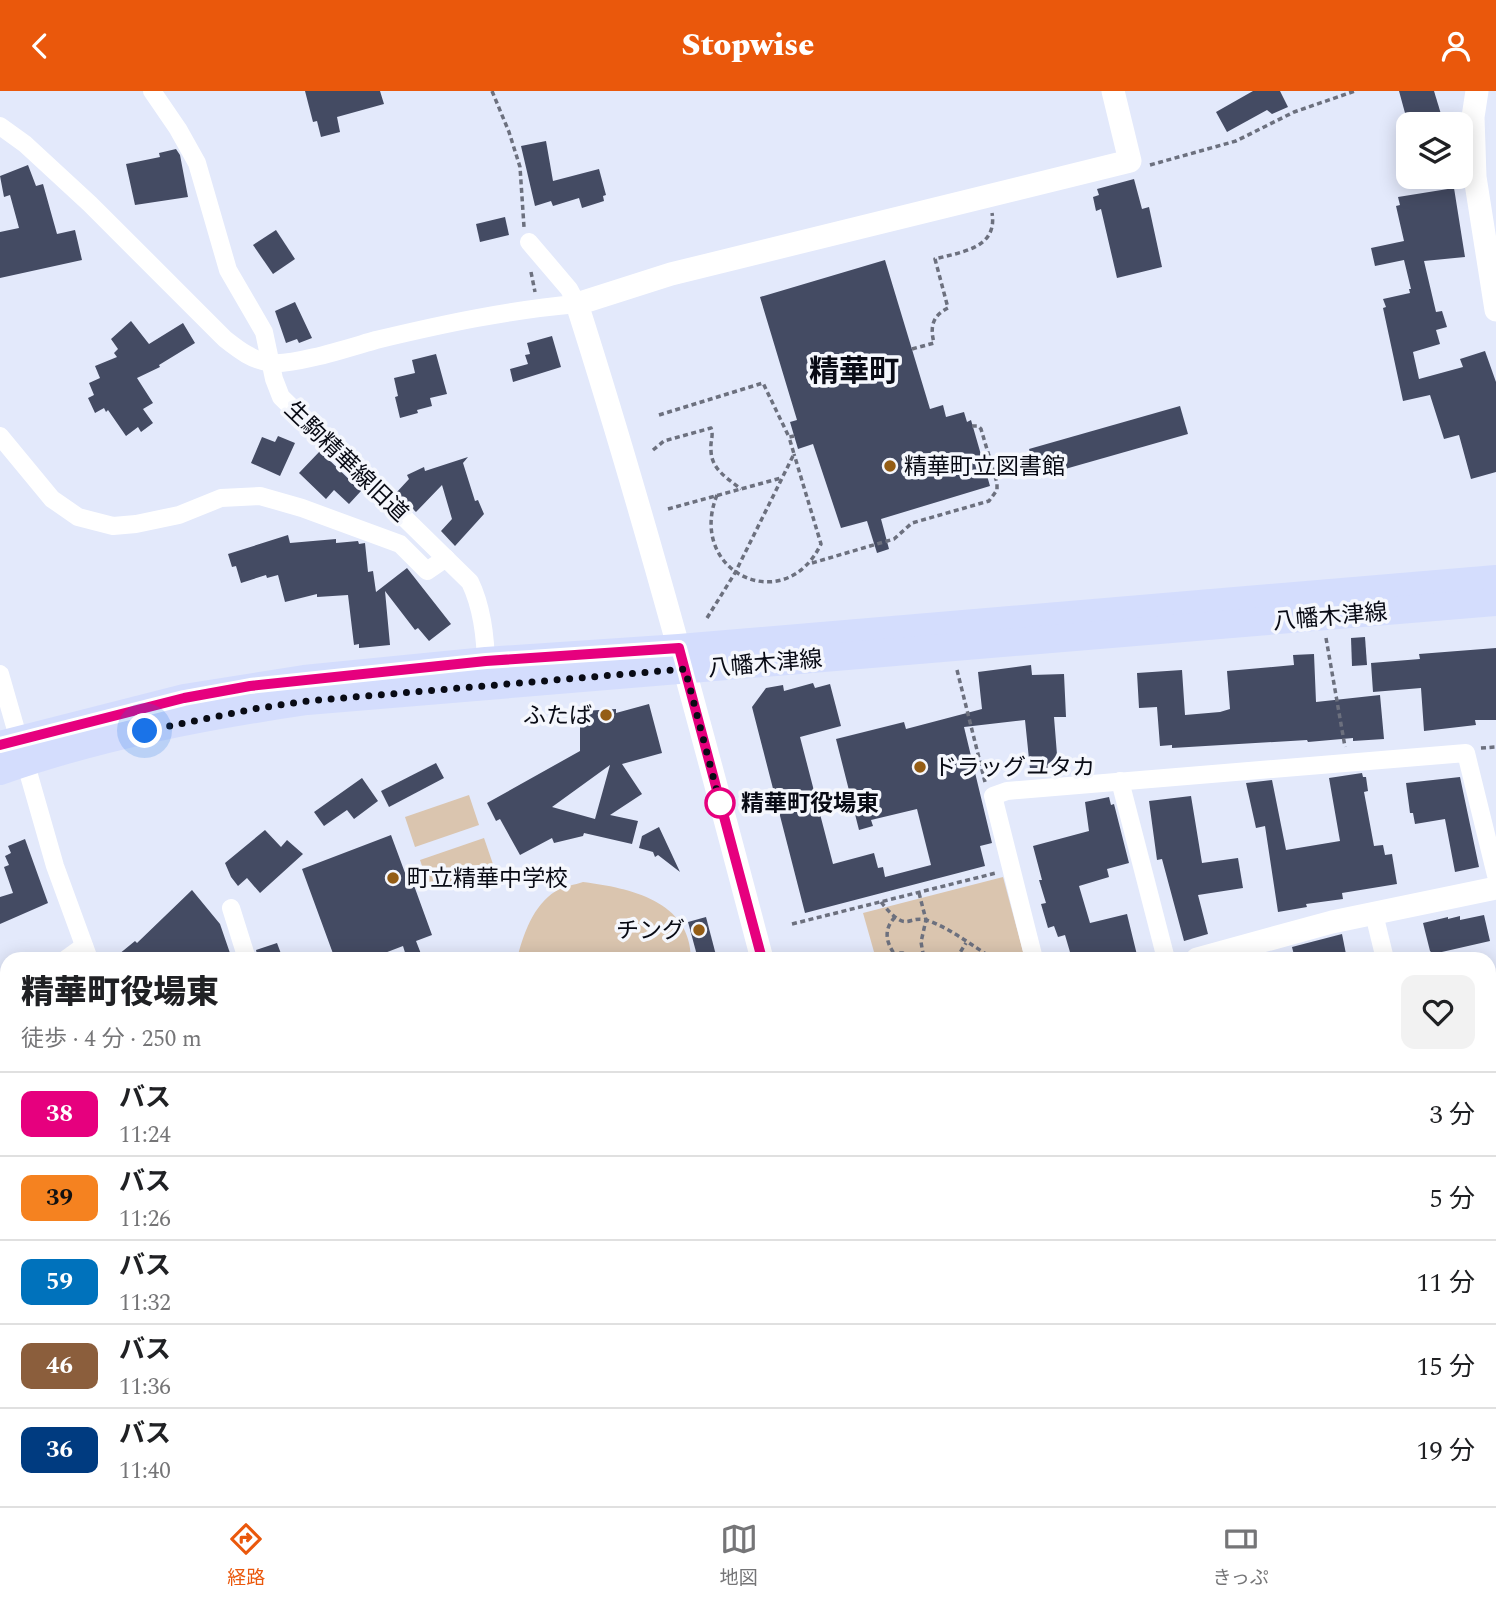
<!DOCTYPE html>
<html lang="ja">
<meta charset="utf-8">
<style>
:root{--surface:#fff;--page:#f2f2f2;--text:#202124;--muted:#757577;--line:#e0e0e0;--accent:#ea580c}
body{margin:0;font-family:Spectral,"Noto Sans JP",serif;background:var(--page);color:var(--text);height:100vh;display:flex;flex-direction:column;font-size:26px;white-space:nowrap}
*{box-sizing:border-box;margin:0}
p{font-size:23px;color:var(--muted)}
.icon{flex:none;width:38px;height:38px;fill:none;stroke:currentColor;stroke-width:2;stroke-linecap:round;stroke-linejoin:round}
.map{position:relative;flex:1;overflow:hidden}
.drawer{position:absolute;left:0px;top:861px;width:1496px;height:555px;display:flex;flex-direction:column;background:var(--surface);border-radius:21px 21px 0 0;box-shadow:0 4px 18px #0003}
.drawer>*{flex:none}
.badge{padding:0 14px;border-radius:10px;font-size:24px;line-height:46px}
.buttons{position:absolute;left:1396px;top:21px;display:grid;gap:14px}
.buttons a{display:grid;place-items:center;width:77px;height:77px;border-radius:14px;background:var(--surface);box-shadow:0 4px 18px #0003;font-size:35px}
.you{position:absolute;width:35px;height:35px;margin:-18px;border:5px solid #fff;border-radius:50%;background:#1a73e8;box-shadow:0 0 0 10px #1a73e833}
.map>.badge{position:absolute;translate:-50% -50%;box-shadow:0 0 0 4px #fff}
.round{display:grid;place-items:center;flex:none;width:74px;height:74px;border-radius:14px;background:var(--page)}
.overview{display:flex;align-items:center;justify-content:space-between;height:119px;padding:0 21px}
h1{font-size:33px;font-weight:800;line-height:52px}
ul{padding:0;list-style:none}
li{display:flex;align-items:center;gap:21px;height:84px;padding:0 21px;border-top:2px solid var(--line)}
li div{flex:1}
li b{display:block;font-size:26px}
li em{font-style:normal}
li .badge{min-width:77px;font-weight:700;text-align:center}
header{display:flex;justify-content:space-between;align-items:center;height:91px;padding:0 21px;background:var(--accent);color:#fff;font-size:32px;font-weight:800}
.menu{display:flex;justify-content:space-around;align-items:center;height:98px;border-top:2px solid var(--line);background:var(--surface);font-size:19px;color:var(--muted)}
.menu a{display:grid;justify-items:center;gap:4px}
.menu .current{color:var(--accent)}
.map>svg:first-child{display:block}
.green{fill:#dac5af}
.building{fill:#444b63;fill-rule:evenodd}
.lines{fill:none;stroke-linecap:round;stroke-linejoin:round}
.path{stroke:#6c707e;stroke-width:3.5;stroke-dasharray:5 3.5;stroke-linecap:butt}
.minor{stroke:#fff;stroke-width:18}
.tertiary{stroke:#fff;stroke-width:23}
.primary{stroke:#d4ddfd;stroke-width:28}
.line-casing{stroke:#fff;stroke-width:16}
.line{stroke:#e6007e;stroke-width:10}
.walk{stroke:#090b15;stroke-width:7;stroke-dasharray:0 12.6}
.poi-dot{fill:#945d15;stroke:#f5f7fd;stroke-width:2.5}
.stop-dot{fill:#fff;stroke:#e6007e;stroke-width:3.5}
.labels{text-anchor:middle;stroke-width:7;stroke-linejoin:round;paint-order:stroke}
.street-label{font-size:23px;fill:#090b15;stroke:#f5f7fd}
.poi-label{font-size:23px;fill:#090b15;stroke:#f5f7fd;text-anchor:start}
.stop-label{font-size:23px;font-weight:bold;fill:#090b15;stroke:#f5f7fd;text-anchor:start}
.district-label{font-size:30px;font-weight:bold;fill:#090b15;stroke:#f5f7fd}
</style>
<header><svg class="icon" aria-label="back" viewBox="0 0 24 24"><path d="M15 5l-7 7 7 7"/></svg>Stopwise<svg class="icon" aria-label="person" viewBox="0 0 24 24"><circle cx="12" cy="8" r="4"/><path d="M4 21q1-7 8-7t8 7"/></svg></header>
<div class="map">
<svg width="1496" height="1415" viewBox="0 0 1496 1415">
<rect width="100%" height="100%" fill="#e3e9fb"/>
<g class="green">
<path d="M469 704 479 734 415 756 405 726Z"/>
<path d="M484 747 494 776 430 798 420 769Z"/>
<path d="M1003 786 1025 868H876L863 822Z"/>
<path d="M583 791C630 797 691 810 691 868H517C523 844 533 814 556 800 564 795 575 794 583 791Z"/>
<path d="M7 1019V1241L4 1242 0 1240V1022Z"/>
</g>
<g class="building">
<path d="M305 0H380L384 13 337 26 340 41 321 46 317 30 313 31Z"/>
<path d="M1253 0H1280L1288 16 1272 23 1267 19 1227 41 1216 21Z"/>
<path d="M1399 0H1434L1444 33H1408Z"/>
<path d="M546 50 553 90 599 78 606 104 603 105 604 110 582 117 579 107 553 115 551 110 535 115 521 55Z"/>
<path d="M176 58 180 64 188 106 135 114 126 73 160 66 159 62Z"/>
<path d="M28 74 36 95 43 93 57 143 75 139 82 169 0 187V141L19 137 10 104 4 106 0 85Z"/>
<path d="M1134 88 1142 118 1149 116 1162 176 1117 187 1101 118 1096 120 1093 106 1099 104 1097 98Z"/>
<path d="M1454 97 1465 166 1424 170 1436 221 1442 220 1447 236 1436 239 1440 253 1413 261 1419 288 1463 276 1460 268 1485 260 1496 291V381L1471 388 1459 344 1444 348 1430 304 1403 310 1383 217 1386 216 1383 208 1410 202 1409 198H1411L1404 169 1375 175 1371 157 1404 150 1396 115 1400 114 1398 106Z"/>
<path d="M505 126 509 144 480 151 476 133Z"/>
<path d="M276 139 295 168 273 183 253 154Z"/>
<path d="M885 169 930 318 943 314 946 326 964 321 967 331 971 329 990 395 881 428 889 458 877 462 867 430 841 437 813 353 798 358 790 331 797 329 760 206Z"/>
<path d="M295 211 312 247 299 252 297 248 286 252 275 220Z"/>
<path d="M131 230 149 253 183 232 195 252 159 274 160 276 137 287 153 312 143 318 153 332 141 341 138 336 126 345 108 319 106 321 104 317 95 322 88 307 94 304 89 292 100 287 95 275 117 266 114 262 118 258 111 248Z"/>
<path d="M552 245 561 276 513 291 510 278 528 273 525 264 530 263 527 252Z"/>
<path d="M436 263 447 303 430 307 432 315 417 319 418 322 400 327 395 306 398 305 394 287 415 282 412 269Z"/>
<path d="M1180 315 1188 343 1037 386 1029 358Z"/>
<path d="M278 345 295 352 280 385 251 372 262 346 275 351Z"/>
<path d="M320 360 361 400 349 413 334 399 326 408 299 382Z"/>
<path d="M468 366 463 372 475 410 478 409 484 423 455 455 441 440 452 428 442 394 416 421 396 402 409 388 407 384 424 376 425 380Z"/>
<path d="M288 444 290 452 336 448V452L358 450 359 453 365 452 368 481 373 480 376 501 407 477 451 533 429 550 418 537 415 539 385 500 390 554 359 557V553L354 554 348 504 317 506V503L285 511 278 484 267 487 266 484 241 492 236 475 232 476 228 463Z"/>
<path d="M1365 546 1367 574 1352 575 1351 547Z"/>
<path d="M1496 557V629H1475L1476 634 1424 640 1421 597 1373 601 1371 572 1420 568 1419 563Z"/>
<path d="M1314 563 1316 611 1380 604 1384 648 1353 650V647L1308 651 1307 649 1172 657V654L1160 655 1157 616 1139 617 1137 582 1182 579 1185 624 1220 621 1230 618 1227 580 1294 574 1293 564Z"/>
<path d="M1031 574 1032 584 1064 583 1066 626H1054L1058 676 1030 678 1025 629 964 636 992 752 980 755 985 775 805 822 752 616 766 597 783 594 784 600 813 592 815 597 830 593 841 635 800 646 833 773 874 762 878 777 883 776 885 786 931 774 917 718 871 729 873 735 859 739 836 648 904 631 906 638 982 618 978 581Z"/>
<path d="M649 613 662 662 622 673 642 703 610 724 638 730 632 753 584 742 583 745 554 752 552 747 520 764 500 728 496 730 487 712 580 660V623H583V620L616 618V622ZM610 674 595 728 552 716Z"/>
<path d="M436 672 444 687 389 716 381 700Z"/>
<path d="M1362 682 1363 686H1366L1368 700 1364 701 1374 755 1383 754 1385 764 1392 763 1397 793 1342 802 1343 808 1306 813 1307 816 1278 821 1265 735 1256 737 1246 692 1272 689 1286 759 1340 750 1329 687Z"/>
<path d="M1460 686 1479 776 1455 781 1445 728 1415 733 1413 722H1410L1406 692Z"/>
<path d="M362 687 378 710 354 728 347 719 324 735 314 721Z"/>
<path d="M1191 705 1202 772 1238 767 1243 797 1198 804 1208 843 1184 850 1162 768 1157 769 1149 710Z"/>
<path d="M1109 706 1111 714 1114 713 1129 772 1107 778 1109 786 1079 795 1090 832 1127 823 1137 864 1120 868H1108L1107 863 1088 868H1072L1065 844 1058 846 1054 835 1048 837 1041 813 1046 812 1039 789H1042L1033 755 1089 740 1085 711Z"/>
<path d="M659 736 680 781 658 764 655 766 653 761 639 757 642 745Z"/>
<path d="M265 739 281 756 287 749 303 763 260 802 247 787 238 795 231 786 225 772Z"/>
<path d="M391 744 408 790 412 789 432 844 416 850 423 868H407L403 855 369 868H335L302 778Z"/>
<path d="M25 748 48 812 0 833V806L13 802 4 776 9 774 5 765 11 762 8 755Z"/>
<path d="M192 799 220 833 232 868H113L135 850 137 852Z"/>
<path d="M1484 824 1490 850 1433 863 1430 860 1423 832 1448 826V828L1460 825V829Z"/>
<path d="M706 826 717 868H698L688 831Z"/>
<path d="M1342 843 1347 868H1295L1292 856Z"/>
<path d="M277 852 283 868H258L256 859Z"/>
</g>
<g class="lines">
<g class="path">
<path d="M492 0 509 41 520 76 524 136"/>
<path d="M1150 74 1236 50 1294 21 1355 0"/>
<path d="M531 181 535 201"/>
<path d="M912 258 934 252C930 236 932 225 948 217L935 168C960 161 998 158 992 122"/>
<path d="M659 324 763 292 789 346"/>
<path d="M653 359 664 350 711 337C714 345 710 350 711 359 711 378 727 387 741 398"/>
<path d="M717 404C686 481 785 528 821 453L794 363"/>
<path d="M668 418 781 387"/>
<path d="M812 472 894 448 912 432 989 410 997 399V392L981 338 978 335H972"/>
<path d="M707 527 735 482 794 363 789 346 794 345"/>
<path d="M1326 547 1345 656"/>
<path d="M957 579 985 691"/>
<path d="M1481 657 1496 656"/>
<path d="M919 802 926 829 921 851 924 868"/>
<path d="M881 811C910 847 906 820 932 831 954 840 974 856 994 868"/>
<path d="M895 826C883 839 886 851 895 864"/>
<path d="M792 833 996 782"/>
<path d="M894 868 898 862H903L906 868"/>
<path d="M956 868 966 852"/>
</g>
<g class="minor">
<path d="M152 0 178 38 197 72 228 179 264 241 274 288 281 306 470 491C483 518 486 548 486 579"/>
<path d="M0 35 25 53 90 113 225 248C239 259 253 270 272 272 296 274 351 256 376 249 443 233 508 219 577 213L569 198 529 151"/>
<path d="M0 345 52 408 78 426 113 435 136 433 179 424 221 407 260 405 302 417 400 453 427 480 446 467"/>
<path d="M0 583 55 775 89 868"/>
<path d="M1120 690 1166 868"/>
<path d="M231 817 247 868"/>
<path d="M1374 823 1385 868"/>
<path d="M66 868 84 855"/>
<path d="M1034 868 993 705 1007 700 1466 662 1496 784"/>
<path d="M0 1014 7 1010"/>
<path d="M1489 1198 1496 1196"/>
<path d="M1489 1308 1496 1307"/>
<path d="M0 1409 7 1408"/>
<path d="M229 1409 230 1415"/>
<path d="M419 1409 420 1415"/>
<path d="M556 1409 558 1415"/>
<path d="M1302 1409 1304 1415"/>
<path d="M1385 1409 1386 1415"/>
<path d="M1457 1409 1458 1415"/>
<path d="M314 1415 339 1409"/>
</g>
<g class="tertiary">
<path d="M1477 0 1473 26 1475 86 1496 219"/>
<path d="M762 868C704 648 646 429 577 213L671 183 1130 70 1113 0"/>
<path d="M1197 868 1332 831 1496 797"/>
<path d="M863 1409 864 1415"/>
<path d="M1159 1409 1160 1415"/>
</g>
<g class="primary">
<path d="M0 654 184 607 304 588 486 570 679 557 1496 488"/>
<path d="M0 680C99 645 204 625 307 610L1496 511"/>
</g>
</g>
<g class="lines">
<defs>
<path id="line" d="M0 654 184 607 250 595 486 570 679 557 762 868"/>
</defs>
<use href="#line" class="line-casing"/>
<use href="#line" class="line"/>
<path class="walk" d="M145 640 253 618 307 610 685 578 720 712"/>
</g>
<g class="poi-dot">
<circle cx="890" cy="375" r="7"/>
<circle cx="606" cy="624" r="7"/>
<circle cx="920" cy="676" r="7"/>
<circle cx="393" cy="787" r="7"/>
<circle cx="699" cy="839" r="7"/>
</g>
<circle class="stop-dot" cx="720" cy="712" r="14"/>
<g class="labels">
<g class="street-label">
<text transform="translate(347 370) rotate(44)" y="8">生駒精華線旧道</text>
<text transform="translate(1330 525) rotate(-5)" y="8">八幡木津線</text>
<text transform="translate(765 572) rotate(-5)" y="8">八幡木津線</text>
</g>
<g class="poi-label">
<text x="904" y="383">精華町立図書館</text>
<text x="592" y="632" text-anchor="end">ふたば</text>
<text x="934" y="684">ドラッグユタカ</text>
<text x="407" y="795">町立精華中学校</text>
<text x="685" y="847" text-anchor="end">チング</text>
</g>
<g class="stop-label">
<text x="741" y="720">精華町役場東</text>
</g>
<g class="district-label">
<text x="854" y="290">精華町</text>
</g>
</g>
</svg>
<div class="buttons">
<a><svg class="icon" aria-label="layers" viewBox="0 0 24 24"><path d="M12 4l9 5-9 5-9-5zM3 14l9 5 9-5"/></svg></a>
</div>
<div class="you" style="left:145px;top:640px"></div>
<section class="drawer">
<div class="overview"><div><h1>精華町役場東</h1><p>徒歩 · 4 分 · 250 m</p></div><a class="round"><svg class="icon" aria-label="heart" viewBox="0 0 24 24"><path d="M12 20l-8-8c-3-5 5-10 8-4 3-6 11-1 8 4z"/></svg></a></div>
<ul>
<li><span class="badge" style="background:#e6007e;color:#fff">38</span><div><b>バス</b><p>11:24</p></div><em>3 分</em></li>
<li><span class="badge" style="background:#f58220;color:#111">39</span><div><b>バス</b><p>11:26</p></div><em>5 分</em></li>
<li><span class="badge" style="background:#0072bc;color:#fff">59</span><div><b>バス</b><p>11:32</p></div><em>11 分</em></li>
<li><span class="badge" style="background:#8b5e3c;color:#fff">46</span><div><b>バス</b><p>11:36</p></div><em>15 分</em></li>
<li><span class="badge" style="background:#003b80;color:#fff">36</span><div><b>バス</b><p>11:40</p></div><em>19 分</em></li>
</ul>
</section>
</div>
<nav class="menu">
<a class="current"><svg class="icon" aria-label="directions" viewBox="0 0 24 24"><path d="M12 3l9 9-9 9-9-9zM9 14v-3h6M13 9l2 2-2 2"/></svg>経路</a>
<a><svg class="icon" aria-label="map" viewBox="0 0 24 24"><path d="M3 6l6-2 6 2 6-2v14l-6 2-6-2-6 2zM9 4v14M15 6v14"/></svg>地図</a>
<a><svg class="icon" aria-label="tickets" viewBox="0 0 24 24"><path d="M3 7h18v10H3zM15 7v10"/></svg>きっぷ</a>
</nav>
